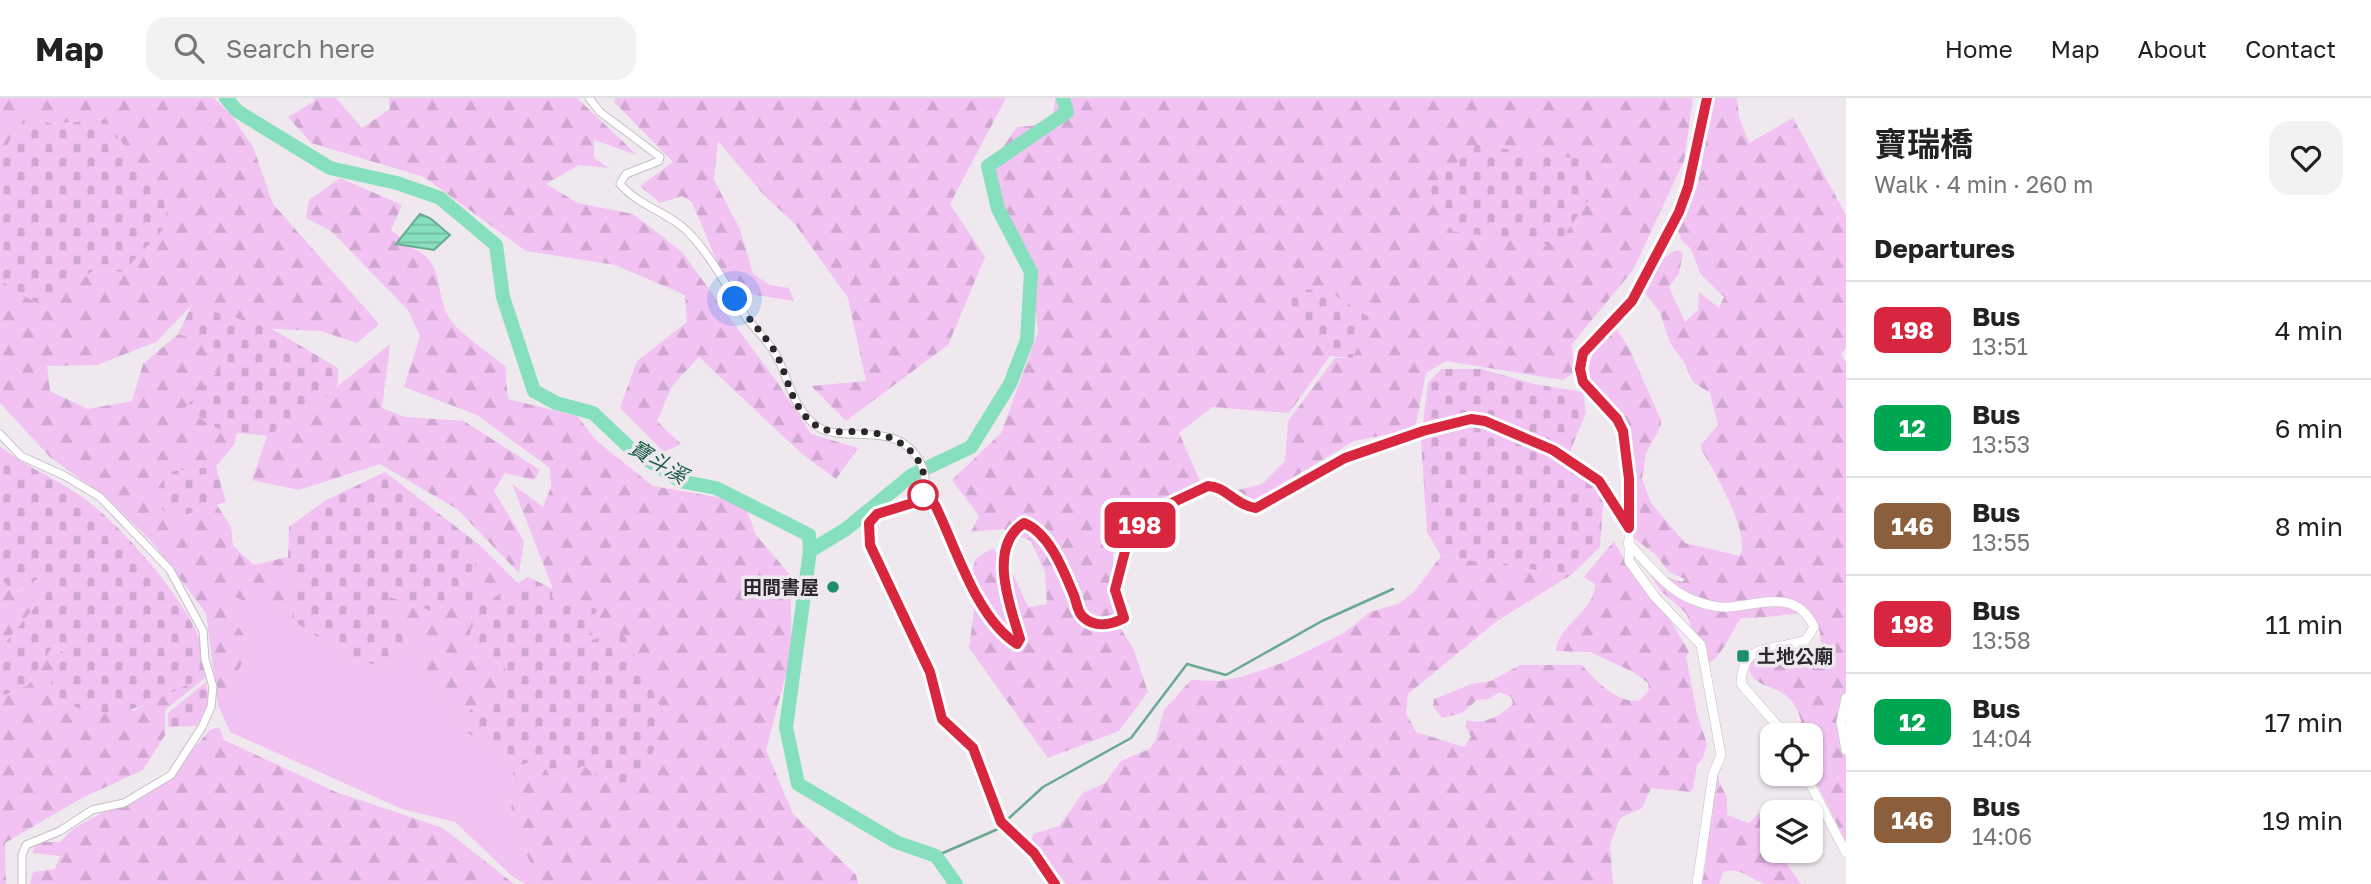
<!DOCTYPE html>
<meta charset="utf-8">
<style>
:root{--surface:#fff;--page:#f2f2f2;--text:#222;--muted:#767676;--line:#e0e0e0}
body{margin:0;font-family:"Golos Text","Noto Sans TC",sans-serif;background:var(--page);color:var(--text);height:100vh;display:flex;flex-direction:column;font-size:26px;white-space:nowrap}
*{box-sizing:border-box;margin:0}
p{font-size:23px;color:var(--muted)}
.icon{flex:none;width:38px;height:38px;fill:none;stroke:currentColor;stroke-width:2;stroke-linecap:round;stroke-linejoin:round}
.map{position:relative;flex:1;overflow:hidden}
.drawer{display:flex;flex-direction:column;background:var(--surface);width:525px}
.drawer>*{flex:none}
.badge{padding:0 14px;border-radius:10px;font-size:24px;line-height:46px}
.controls{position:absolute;left:1760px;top:625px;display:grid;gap:14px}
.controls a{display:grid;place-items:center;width:63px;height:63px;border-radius:14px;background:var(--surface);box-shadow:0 2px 5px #0004;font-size:35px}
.you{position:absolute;width:35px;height:35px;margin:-18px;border:5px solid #fff;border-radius:50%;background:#1a73e8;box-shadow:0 0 0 10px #1a73e833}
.map>.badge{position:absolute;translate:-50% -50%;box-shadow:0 0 0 4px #fff}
h2{padding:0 28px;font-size:26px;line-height:63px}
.round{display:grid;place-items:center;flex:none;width:74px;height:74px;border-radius:21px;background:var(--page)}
.headline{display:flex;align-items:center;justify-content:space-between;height:119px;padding:0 28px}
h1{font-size:33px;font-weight:700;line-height:52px}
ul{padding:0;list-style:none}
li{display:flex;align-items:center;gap:21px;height:98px;padding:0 28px;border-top:2px solid var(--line)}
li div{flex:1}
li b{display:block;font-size:26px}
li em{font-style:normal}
li .badge{min-width:77px;font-weight:700;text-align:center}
header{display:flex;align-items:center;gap:42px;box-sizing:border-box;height:98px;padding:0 35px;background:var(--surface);border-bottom:2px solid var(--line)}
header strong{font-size:33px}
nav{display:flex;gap:38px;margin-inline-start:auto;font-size:24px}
.search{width:490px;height:63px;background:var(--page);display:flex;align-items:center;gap:18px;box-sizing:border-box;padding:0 24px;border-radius:21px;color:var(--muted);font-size:26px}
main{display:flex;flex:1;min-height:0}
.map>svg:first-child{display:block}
.grass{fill:#f2c2f2}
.forest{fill:url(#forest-firs)}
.cemetery{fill:url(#cemetery-stones)}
.water{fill:url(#water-rules);stroke:#6aa891;stroke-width:2}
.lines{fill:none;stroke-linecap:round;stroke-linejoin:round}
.stream{stroke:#6aa891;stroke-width:2.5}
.river{stroke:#86dfbd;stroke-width:14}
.minor-casing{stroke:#c5bfc5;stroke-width:9}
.tertiary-casing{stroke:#c5bfc5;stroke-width:10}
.minor{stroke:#fff;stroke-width:7}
.tertiary{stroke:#fff;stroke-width:9}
.line-casing{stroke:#fff;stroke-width:16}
.line{stroke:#d7263d;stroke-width:10}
.walk{stroke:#2a282a;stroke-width:7;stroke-dasharray:0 12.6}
.stop-dot{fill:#fff;stroke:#d7263d;stroke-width:3.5}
.poi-dot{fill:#1f8c6b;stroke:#efe9ef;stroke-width:2.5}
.labels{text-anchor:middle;stroke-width:7;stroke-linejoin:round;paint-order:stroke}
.poi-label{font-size:19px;font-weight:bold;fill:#2a282a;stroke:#efe9ef;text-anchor:end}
.water-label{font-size:21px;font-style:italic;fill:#155b45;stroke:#efe9ef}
</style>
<header>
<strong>Map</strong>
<div class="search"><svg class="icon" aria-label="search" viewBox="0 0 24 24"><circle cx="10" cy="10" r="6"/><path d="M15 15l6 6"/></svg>Search here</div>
<nav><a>Home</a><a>Map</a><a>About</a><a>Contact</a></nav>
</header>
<main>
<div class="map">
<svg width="1846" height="786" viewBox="0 0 1846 786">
<defs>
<pattern id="forest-firs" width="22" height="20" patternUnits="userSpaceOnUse" patternTransform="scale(1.75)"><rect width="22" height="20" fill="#f2c2f2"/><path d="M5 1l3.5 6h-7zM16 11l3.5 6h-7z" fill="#d0a7d0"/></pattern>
<pattern id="cemetery-stones" width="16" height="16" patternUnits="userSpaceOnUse" patternTransform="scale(1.75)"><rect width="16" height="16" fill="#f2c2f2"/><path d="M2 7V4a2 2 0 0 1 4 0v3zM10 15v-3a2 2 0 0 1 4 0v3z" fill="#d0a7d0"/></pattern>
<pattern id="water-rules" width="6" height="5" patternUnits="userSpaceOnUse" patternTransform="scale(1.75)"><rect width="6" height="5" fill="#86dfbd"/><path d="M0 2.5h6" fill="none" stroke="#74bfa3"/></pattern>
</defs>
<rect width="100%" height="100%" fill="#efe9ef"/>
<path class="grass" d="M223 493 295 524 350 561 390 570 408 545 423 547 426 574 463 631 513 670 511 719 539 786H526L513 779 455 724 402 711 230 634 218 607 235 581 250 546 223 506Z"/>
<g class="forest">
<path d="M0 0H214L232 18 253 49 273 106 379 226 357 245 321 233 272 231 192 207 156 244 97 267 47 268 50 293 88 311 132 303 143 266 178 236 210 246 221 270 222 333 237 334 234 347 216 368 168 374 169 422 217 407 231 429 233 448 254 467 288 459 295 524 223 494V506L250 546 235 581 218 607 206 515 152 444 108 401 50 359 0 305V182L43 209 94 172 123 174 105 21 53 26 26 18 0 58Z"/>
<path d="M313 0H336L362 30 390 11 389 0H577L637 57 594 42V60L609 70 579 67 546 86 578 105 633 116 682 154 779 287 811 336 858 350 836 381 801 355 699 259 672 288 657 323 681 346 664 354 620 310 637 263 687 224 685 197 615 167 526 153 424 79 311 45 288 19 315 3Z"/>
<path d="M616 0H1006L950 106 985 159 948 247 846 323 811 288 866 283 848 200 795 126 763 96 718 43 714 82 740 131 753 176 770 187 789 190 794 203 737 194 719 169 692 104 682 98 660 105 640 88 673 64 614 4Z"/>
<path d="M1055 0H1693L1684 63 1633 172 1572 246 1574 275 1563 282 1446 263 1426 275 1416 326 1405 333 1354 343 1253 403 1238 392 1262 386 1285 363 1288 323 1335 260H1352L1293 217 1330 258 1289 315 1212 309 1179 335 1200 383 1130 419 1113 456 1115 522 1133 550 1148 594 1119 633 1048 660 969 550 974 513 970 480 976 460 993 450 1014 478 1028 509 1047 506 1045 474 1031 443 1003 431 971 434 979 418 952 382 1001 335 1038 234 1032 178 1007 127 987 72 1017 29 1053 26Z"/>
<path d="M1710 0H1737L1739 19 1749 45 1793 20 1846 117V250L1841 256 1846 265V744L1813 678 1811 637H1804C1795 576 1760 600 1749 572L1752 563 1756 561 1813 567C1825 554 1823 522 1807 514 1784 517 1764 520 1741 520 1730 536 1723 557 1707 567L1686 515 1661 493 1647 472 1682 484 1685 481 1669 474 1656 457 1634 440 1637 397 1629 331 1590 282 1589 266 1595 250 1604 237 1616 230 1629 250 1661 322V328L1646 355 1642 381 1651 405 1685 445 1740 458C1751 434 1714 374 1702 352L1701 347 1718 327 1710 295 1693 284 1684 264 1670 245 1660 214 1642 191C1654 176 1658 158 1678 152L1683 156 1679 175 1669 189 1685 224 1698 212 1699 194 1719 210 1724 199 1700 175 1691 151 1682 143 1676 128C1706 95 1703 41 1710 0Z"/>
<path d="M340 80 402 107 391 132 401 140 397 146C450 156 431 191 450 221 460 236 490 256 505 268L508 301 577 318 597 343 653 388 744 404 756 437 790 477 792 553 766 652 793 716 856 777 858 786H539L511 719 513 670 541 661 552 682 583 668 615 534 587 545 550 506 553 491 512 386 543 409 551 389 550 370 477 317 404 289 420 238 408 212 331 133 306 120 309 102Z"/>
<path d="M390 246 382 310 405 319 464 323 540 372 534 382 505 375 494 393 524 443 519 475 457 411 380 366 299 392 252 382 267 338 318 308 338 288Z"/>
<path d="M1614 443 1630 471 1669 520 1689 554 1686 559 1697 616 1707 646 1703 660 1697 667 1693 691 1690 694 1651 690 1642 710 1620 720 1610 746 1613 786H1066L1032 742 1033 736 1059 728 1083 695 1105 685 1121 663 1149 651 1155 644 1164 612 1191 582 1220 583 1241 579 1285 564 1344 535 1370 514 1398 506 1414 494 1441 458 1571 477 1497 523 1408 596 1406 615 1416 634 1464 649 1471 639 1465 628 1467 622C1481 628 1505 617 1513 605L1511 599 1500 594 1489 601 1477 602 1462 615 1442 620 1433 608 1434 601 1472 586 1491 583 1520 567H1582C1595 583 1619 607 1640 602L1649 592 1648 585 1633 574 1590 554 1556 553C1558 526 1595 514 1595 486L1584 479Z"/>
<path d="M482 449 519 486 472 513 470 545 507 572 503 589 469 613 463 631 426 574 423 548 408 545C406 526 388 518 388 498L437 515 471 475Z"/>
<path d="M0 480 16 495 39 480 44 487V498L0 551Z"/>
<path d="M54 546 133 613 183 587 205 580 165 612V637L143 672 82 700 5 745 6 786H0V599L28 587Z"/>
<path d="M219 629 224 642 336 694 443 730 514 786H30L33 774 55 771 60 758 32 755 37 744H60L73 731 170 677 210 632Z"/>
<path d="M1718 671 1719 684 1727 699V717L1749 725 1759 715 1768 736 1769 751 1784 762 1801 786C1790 786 1776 786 1766 786 1751 783 1741 768 1723 774L1719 786H1702C1711 748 1707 709 1718 671Z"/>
</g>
<g class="cemetery">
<path d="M26 18 53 26 105 21 167 106 166 128 123 174 94 172 43 209 0 182V58Z"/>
<path d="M1476 47 1580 61 1593 95 1557 148 1450 133 1429 90Z"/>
<path d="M1325 191 1373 222 1352 260 1330 258 1293 217 1289 192Z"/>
<path d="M192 207 272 231 338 270V288L318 308 267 338 222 333 184 311 221 270 210 246 178 236Z"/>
<path d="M1441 271H1482L1534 286 1583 294 1586 315 1570 353 1604 392 1600 449 1571 477 1441 458 1427 434 1421 342 1428 285Z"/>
<path d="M0 348C23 367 48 377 73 393 113 417 176 490 196 533 203 547 203 565 205 580 168 592 133 622 92 614 77 611 60 602 46 597L65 554 54 546 28 587 0 599V551L44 498V487L39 480 15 495 0 480Z"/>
<path d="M216 368 226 404 169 422 154 397 168 374Z"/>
<path d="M385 374 482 449 471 475 437 515 388 498C388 518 406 526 408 545L390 570 350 561 295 524 288 459 289 429 326 402Z"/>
<path d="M528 479 553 491 551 506 568 502 597 511 587 544 615 534 625 538 665 618 652 657 626 696 583 668 552 682 540 661 513 670 463 631 469 613 503 589 507 572 470 545 472 514 459 503 469 490 493 500Z"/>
<path d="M206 584 209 603 197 628 168 629V615Z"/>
</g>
<path class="water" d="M420 116 430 120 450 137 434 152 396 146Z"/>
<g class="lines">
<g class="stream">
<path d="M1008 721 1043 689 1131 640 1187 566 1226 577 1322 523 1393 491"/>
<path d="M936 758 998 731"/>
</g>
<g class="river">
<path d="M226 0 237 13 330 70 397 85 440 100 496 147 503 199 534 293 556 305 593 315 630 350 680 383 716 390 809 437 810 453 786 629 798 686 896 744 936 758 956 786"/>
<path d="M810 453 846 431 912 377 971 349 1010 286 1027 242 1031 174 998 111 988 68 1067 14 1063 0"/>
</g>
<defs>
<g id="minor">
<path d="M589 0 600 14 660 59 659 63 626 76 620 86C640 109 672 116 689 135 712 159 728 191 746 219 754 230 765 240 773 252 789 277 791 311 818 329 848 347 900 319 922 368 927 379 926 393 919 403L877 416 869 425V447L930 574 942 621 973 650 1001 724 1034 755 1055 786"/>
<path d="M0 336 21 358 65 378 100 399 170 472 203 533 205 561 213 589 211 609 202 629 171 677 124 705 92 712 60 733 26 747 22 757V786"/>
<path d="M924 396 935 407C956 450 974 518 1016 546L1020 541C1010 508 986 449 1024 425 1049 435 1063 471 1073 495 1077 503 1076 512 1083 519 1095 530 1111 527 1124 520L1115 492 1125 453 1146 417 1208 388C1225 388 1235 407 1256 410L1345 361 1423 333 1471 321 1485 323 1553 352 1599 384 1629 430"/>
</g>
<g id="tertiary">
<path d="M1628 445C1647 465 1667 492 1693 502 1704 506 1717 510 1729 509 1762 506 1797 491 1814 529L1806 542C1775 554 1743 541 1741 586L1776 626 1792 637"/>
<path d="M1846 600 1841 624 1846 652"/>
<path d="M1805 676 1846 755"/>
<path d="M1697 786 1713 676 1721 657 1701 547 1655 499 1629 463V381L1626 346 1617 321 1583 284 1580 271 1583 255 1632 203 1684 102 1707 0"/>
</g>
</defs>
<use href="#minor" class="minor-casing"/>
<use href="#tertiary" class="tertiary-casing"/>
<use href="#minor" class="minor"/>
<use href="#tertiary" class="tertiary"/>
</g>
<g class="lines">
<defs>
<path id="line" d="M1055 786 1034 755 1001 724 973 650 942 621 930 574 870 447 869 425 877 416 919 403 924 396 935 407C956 449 976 520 1017 546L1020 541C1010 508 987 449 1024 425 1049 435 1063 471 1073 495 1077 503 1076 512 1083 519 1095 530 1111 527 1124 520L1115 492 1125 453 1146 417 1208 388C1225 388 1235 407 1256 410L1345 360 1423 333 1471 321 1485 323 1553 352 1599 383 1629 430V381L1623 333 1617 321 1583 284 1580 271 1583 255 1632 203 1679 114 1688 89 1707 0"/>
</defs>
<use href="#line" class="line-casing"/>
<use href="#line" class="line"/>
<path class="walk" d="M735 201C746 219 762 234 774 252 787 274 789 301 807 320 825 339 844 332 867 334 901 337 932 362 923 397"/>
</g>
<circle class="stop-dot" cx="923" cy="397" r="14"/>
<g class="poi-dot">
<circle cx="833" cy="489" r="7"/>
<rect x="1736" y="551" width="14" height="14" rx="3.5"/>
</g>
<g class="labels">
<g class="poi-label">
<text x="819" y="496">田間書屋</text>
<text x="1757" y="565" text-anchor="start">土地公廟</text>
</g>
<g class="water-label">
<text transform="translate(658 364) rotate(31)" y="7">寶斗溪</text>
</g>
</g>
</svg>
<div class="controls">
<a><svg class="icon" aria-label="locate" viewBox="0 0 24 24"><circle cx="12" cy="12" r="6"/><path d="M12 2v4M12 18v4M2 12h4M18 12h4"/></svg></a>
<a><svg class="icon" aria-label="layers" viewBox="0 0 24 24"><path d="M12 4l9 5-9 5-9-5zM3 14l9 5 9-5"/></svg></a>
</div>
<div class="you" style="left:735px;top:201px"></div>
<b class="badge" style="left:1140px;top:427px;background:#d7263d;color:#fff">198</b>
</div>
<section class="drawer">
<div class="headline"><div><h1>寶瑞橋</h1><p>Walk · 4 min · 260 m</p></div><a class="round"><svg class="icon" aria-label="heart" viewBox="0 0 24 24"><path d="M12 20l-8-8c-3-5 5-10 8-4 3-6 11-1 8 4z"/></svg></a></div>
<h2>Departures</h2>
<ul>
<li><span class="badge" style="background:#d7263d;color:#fff">198</span><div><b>Bus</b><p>13:51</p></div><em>4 min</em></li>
<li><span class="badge" style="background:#00a651;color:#fff">12</span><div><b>Bus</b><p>13:53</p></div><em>6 min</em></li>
<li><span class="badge" style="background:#8b5e3c;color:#fff">146</span><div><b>Bus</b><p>13:55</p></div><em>8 min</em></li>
<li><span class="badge" style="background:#d7263d;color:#fff">198</span><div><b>Bus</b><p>13:58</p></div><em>11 min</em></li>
<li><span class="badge" style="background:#00a651;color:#fff">12</span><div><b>Bus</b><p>14:04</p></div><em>17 min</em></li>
<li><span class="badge" style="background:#8b5e3c;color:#fff">146</span><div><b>Bus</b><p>14:06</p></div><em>19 min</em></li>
</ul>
</section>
</main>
